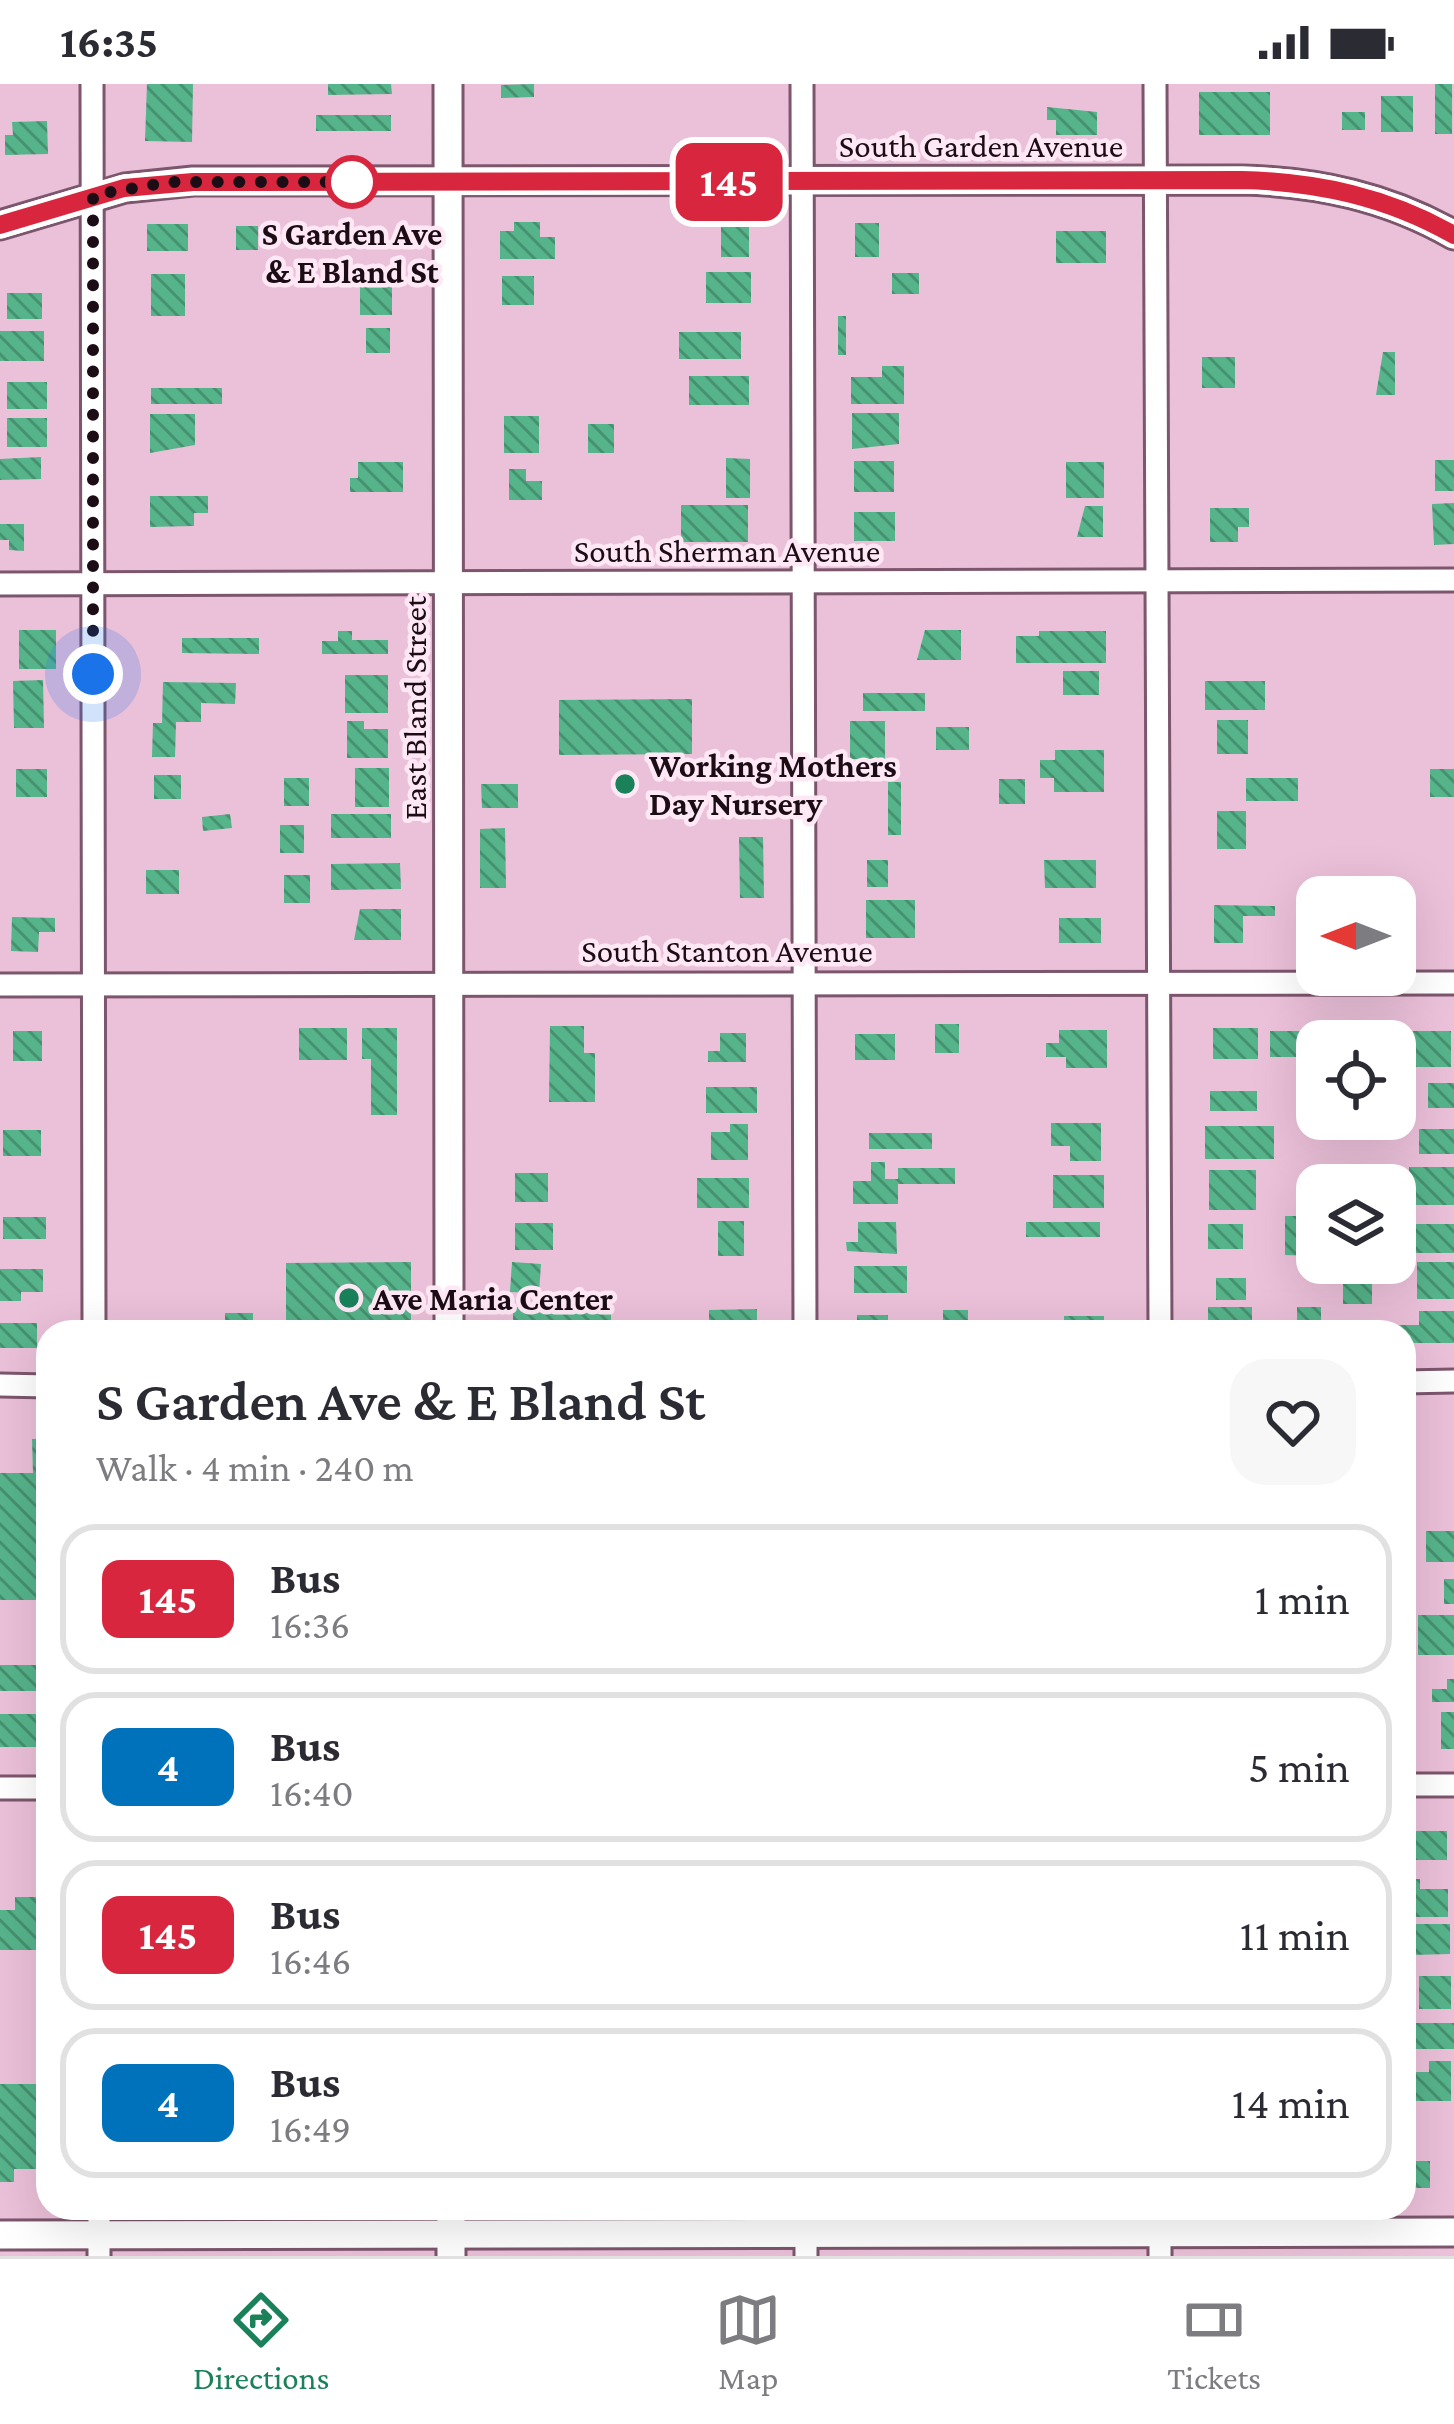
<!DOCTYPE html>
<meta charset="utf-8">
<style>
:root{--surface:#fff;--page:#f7f7f7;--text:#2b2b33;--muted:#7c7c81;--line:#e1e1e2;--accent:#1a815b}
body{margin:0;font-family:"Crimson Pro",serif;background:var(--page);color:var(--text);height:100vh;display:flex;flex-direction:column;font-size:45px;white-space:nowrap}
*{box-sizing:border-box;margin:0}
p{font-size:39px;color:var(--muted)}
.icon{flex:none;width:66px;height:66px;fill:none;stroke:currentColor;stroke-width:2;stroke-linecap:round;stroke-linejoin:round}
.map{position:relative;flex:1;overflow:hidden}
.drawer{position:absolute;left:36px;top:1236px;width:1380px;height:900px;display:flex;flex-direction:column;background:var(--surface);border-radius:36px;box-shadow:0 12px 48px #0002}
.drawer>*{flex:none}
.badge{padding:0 24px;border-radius:18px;font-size:42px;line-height:78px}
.needle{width:78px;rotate:270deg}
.fabs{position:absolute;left:1296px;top:792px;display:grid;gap:24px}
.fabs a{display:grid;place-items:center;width:120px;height:120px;border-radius:24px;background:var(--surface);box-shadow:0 12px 48px #0002;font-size:60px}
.you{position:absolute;width:60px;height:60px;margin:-30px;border:9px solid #fff;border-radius:50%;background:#1a73e8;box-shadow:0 0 0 18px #1a73e833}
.map>.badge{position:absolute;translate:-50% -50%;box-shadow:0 0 0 6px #fff}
.round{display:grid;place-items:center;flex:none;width:126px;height:126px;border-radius:36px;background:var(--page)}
.summary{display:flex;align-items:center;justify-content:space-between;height:204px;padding:0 60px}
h1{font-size:57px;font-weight:600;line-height:90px}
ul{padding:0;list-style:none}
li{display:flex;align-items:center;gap:36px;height:150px;margin:0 24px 18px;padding:0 36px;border:6px solid var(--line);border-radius:36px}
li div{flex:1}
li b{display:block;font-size:45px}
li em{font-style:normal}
li .badge{min-width:132px;font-weight:700;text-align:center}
.status{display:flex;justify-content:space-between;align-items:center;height:84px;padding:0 60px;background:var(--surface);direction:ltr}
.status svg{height:33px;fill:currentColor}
.tab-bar{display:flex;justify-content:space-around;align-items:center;height:168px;border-top:3px solid var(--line);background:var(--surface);font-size:33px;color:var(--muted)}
.tab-bar a{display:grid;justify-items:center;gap:6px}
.tab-bar .active{color:var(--accent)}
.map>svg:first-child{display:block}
.building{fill:url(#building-back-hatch)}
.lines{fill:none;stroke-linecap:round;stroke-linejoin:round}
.street-casing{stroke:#7c566c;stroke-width:27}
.secondary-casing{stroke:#7c566c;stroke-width:33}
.street{stroke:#fff;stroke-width:21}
.secondary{stroke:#fff;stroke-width:27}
.line-casing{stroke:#fff;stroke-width:27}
.line{stroke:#d7263d;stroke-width:18}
.walk{stroke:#1b0c15;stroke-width:12;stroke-dasharray:0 21.6}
.stop-dot{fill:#fff;stroke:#d7263d;stroke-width:6}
.poi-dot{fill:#1a815b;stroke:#ffe8f5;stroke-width:4.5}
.labels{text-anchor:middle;stroke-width:9;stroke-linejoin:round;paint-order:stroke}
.street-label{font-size:33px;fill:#1b0c15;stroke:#ffe8f5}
.stop-label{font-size:33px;font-weight:bold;fill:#1b0c15;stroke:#ffe8f5}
.poi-label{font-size:33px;font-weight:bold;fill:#1b0c15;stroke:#ffe8f5;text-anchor:start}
</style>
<div class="status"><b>16:35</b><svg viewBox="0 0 49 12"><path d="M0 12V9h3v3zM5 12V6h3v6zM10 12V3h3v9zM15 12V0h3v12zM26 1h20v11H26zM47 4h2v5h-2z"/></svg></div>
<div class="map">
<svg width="1454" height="2172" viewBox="0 0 1454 2172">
<defs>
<pattern id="building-back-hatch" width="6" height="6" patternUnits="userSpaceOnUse" patternTransform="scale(3)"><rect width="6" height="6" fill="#56b48b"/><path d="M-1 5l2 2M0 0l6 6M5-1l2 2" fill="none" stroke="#469170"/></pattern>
</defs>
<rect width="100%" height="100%" fill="#ebc0d9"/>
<g class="building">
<path d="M147 0H193L192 58 145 57Z"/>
<path d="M328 0H391L392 10 328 11Z"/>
<path d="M534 0V13L501 14V1Z"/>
<rect x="1435" y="0" width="17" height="50"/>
<rect x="1199" y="8" width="71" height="43"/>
<rect x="1381" y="12" width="32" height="36"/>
<path d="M1047 23 1097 28V51H1056V36H1047Z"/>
<rect x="1342" y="28" width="23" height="18"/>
<rect x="316" y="31" width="75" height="16"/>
<path d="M47 37 48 70 5 71V51H13L12 38Z"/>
<path d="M514 138H540V153H555V175H500V147H514Z"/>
<rect x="855" y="139" width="24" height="34"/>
<rect x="147" y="140" width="41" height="27"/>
<rect x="236" y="142" width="22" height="24"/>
<rect x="721" y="143" width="28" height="30"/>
<rect x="1056" y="147" width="50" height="32"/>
<rect x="706" y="188" width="45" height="31"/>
<rect x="892" y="189" width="27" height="21"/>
<rect x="151" y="190" width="34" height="42"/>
<rect x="502" y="192" width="32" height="29"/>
<rect x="360" y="198" width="32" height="33"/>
<rect x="7" y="209" width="35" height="26"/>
<rect x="838" y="232" width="8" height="39"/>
<rect x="366" y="244" width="24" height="25"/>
<rect x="0" y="247" width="44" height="30"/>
<rect x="679" y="248" width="62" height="27"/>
<path d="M1383 268H1395V311H1376Z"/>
<rect x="1202" y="273" width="33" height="31"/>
<path d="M882 282H904V320H851V293H882Z"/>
<rect x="689" y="292" width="60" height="29"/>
<rect x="7" y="298" width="40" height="27"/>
<rect x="151" y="304" width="71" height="16"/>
<path d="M852 329H899V360L852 365Z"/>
<path d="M150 330H195V361L150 369Z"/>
<rect x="504" y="332" width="35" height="37"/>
<rect x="7" y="334" width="40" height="29"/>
<rect x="588" y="340" width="26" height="29"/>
<path d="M41 373V395L0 396V375Z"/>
<path d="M726 374 750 375V414H726Z"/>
<rect x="1435" y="376" width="19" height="31"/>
<rect x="854" y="377" width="40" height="31"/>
<path d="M358 378H403V408H350V394H358Z"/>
<rect x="1066" y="378" width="38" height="36"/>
<path d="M509 385H526V397H542V416H509Z"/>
<path d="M150 412H208V429H194V442L150 443Z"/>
<path d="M1454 419V460L1434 461 1432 420Z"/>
<rect x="681" y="421" width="67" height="37"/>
<path d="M1085 422H1103V453H1077Z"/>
<path d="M1210 424H1249V443H1238V458H1210Z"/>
<rect x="854" y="428" width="41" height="29"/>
<path d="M0 440H24V467L9 466V456H0Z"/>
<rect x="19" y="546" width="37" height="39"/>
<path d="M925 546H961V576H917Z"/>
<path d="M338 547H352V556H388V570H322V557H338Z"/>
<path d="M1039 547H1106V579H1016V552H1039Z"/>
<path d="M182 554H259V570L182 569Z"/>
<rect x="1063" y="587" width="36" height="24"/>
<rect x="345" y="591" width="43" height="38"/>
<path d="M43 596 44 644H14L13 597Z"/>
<rect x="1205" y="597" width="60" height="29"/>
<path d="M163 598 236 599 235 620 201 619V638H176L175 673H152L153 639H162Z"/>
<rect x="863" y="609" width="62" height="18"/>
<path d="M692 615V670L559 671V616Z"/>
<rect x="1217" y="636" width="31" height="34"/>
<path d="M347 637H364V645H388V674H347Z"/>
<rect x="850" y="637" width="35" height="38"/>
<rect x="936" y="643" width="33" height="23"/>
<path d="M1055 666H1104V708H1054V694H1040V676H1055Z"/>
<rect x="355" y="684" width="34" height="39"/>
<rect x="16" y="685" width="31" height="28"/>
<rect x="1430" y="685" width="24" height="28"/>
<rect x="154" y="691" width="27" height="24"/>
<rect x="284" y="694" width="25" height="28"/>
<rect x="1246" y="694" width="52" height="23"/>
<rect x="999" y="695" width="26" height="25"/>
<rect x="888" y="698" width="13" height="53"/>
<path d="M481 700H518V724H482Z"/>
<rect x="1217" y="727" width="29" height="38"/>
<path d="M230 730 232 744 203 747 202 733Z"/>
<rect x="331" y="730" width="60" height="24"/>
<rect x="280" y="741" width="24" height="28"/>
<path d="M505 744 506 804H480V745Z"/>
<path d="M739 753H763L764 814H740Z"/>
<rect x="867" y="776" width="21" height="27"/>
<path d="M1044 776H1096V804H1045Z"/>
<path d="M400 779 401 805 331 806V780Z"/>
<rect x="146" y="786" width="33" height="24"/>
<rect x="284" y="791" width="26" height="28"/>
<rect x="866" y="816" width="49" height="38"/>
<path d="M1214 821 1275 822V832H1243V859H1214Z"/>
<path d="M360 825H401V856H354Z"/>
<path d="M12 833 55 834V848H39L38 868 11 867Z"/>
<rect x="1059" y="834" width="42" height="25"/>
<rect x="935" y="940" width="24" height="29"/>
<path d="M550 942H584V969H595V1018H549Z"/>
<rect x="299" y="944" width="48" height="32"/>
<path d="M362 944H397V1031H371V975H362Z"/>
<rect x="1213" y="944" width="45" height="31"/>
<path d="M1059 946H1107V984H1066V973H1046V959H1059Z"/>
<rect x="13" y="947" width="29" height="30"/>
<rect x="1270" y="947" width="41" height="26"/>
<rect x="1403" y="947" width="48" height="36"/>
<path d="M720 949H746V978H708V967H720Z"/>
<rect x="855" y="950" width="40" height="26"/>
<rect x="1428" y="999" width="26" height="25"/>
<rect x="706" y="1003" width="51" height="26"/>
<rect x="1210" y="1007" width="47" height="20"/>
<path d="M1051 1039H1101V1077H1070V1062H1051Z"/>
<path d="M730 1040H748V1076H711V1048H730Z"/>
<rect x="1205" y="1042" width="69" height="33"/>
<rect x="1419" y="1045" width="35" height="25"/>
<rect x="3" y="1046" width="38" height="26"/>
<rect x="869" y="1049" width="63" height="16"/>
<path d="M871 1078H885V1095H898V1084H955V1100H898V1120H853V1097H871Z"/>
<rect x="1409" y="1083" width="45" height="38"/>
<rect x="1209" y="1086" width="47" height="40"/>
<rect x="515" y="1089" width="33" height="29"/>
<rect x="1053" y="1091" width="51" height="33"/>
<rect x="697" y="1094" width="52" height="30"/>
<path d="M1285 1132H1317V1172L1285 1171Z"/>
<rect x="3" y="1133" width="43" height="22"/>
<rect x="718" y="1137" width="26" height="35"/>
<path d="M858 1138H896L897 1170 847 1167 846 1158H858Z"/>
<rect x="1026" y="1138" width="74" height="15"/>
<rect x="515" y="1139" width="38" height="27"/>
<rect x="1208" y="1140" width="35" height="25"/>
<rect x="1412" y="1140" width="42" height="29"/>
<path d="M411 1178V1248H286V1179Z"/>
<path d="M512 1178 541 1180 539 1209 510 1208Z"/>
<rect x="1417" y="1178" width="37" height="37"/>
<rect x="854" y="1182" width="53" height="27"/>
<path d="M0 1185H43V1208H21V1217H0Z"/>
<rect x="1216" y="1194" width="30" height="22"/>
<rect x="1343" y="1195" width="29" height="25"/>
<rect x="513" y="1223" width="98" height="25"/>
<rect x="1208" y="1223" width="44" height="25"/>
<rect x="1297" y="1223" width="24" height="25"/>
<path d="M757 1225V1248H698V1240L709 1239V1226Z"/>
<rect x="943" y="1226" width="25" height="22"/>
<path d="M1419 1227H1454V1259H1404L1397 1241H1419Z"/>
<path d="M225 1229H253V1247L225 1248Z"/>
<rect x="857" y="1231" width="31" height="17"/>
<rect x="1064" y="1232" width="40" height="16"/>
<rect x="0" y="1239" width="37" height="25"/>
<path d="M32 1355H42L44 1516H0V1389H33Z"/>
<rect x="1426" y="1447" width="28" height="31"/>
<rect x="1444" y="1495" width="10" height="25"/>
<rect x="1418" y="1531" width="36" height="40"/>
<rect x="0" y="1581" width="37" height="26"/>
<path d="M1447 1595H1454V1618H1432V1605H1447Z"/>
<rect x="1441" y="1628" width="13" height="37"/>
<rect x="0" y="1630" width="44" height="33"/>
<rect x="1411" y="1747" width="36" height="29"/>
<path d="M1404 1795H1420V1805H1448V1833H1404Z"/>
<path d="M15 1813H44V1866H0V1826H15Z"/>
<path d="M1411 1840H1450V1870L1411 1871Z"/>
<rect x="1419" y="1892" width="32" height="33"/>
<rect x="1404" y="1939" width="50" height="26"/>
<path d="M1429 1977H1451V2017H1404V1988H1429Z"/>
<path d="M0 2000H48V2085H14V2098H0Z"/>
<rect x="1404" y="2077" width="26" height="27"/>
</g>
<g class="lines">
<defs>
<g id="street">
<path d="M92 0 94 1248"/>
<path d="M802 0 805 1248"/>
<path d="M1155 0 1160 1248"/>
<path d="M0 500 1454 496"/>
<path d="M0 901 1454 899"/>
<path d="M1404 1298 1454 1297"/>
<path d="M0 1301 48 1302"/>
<path d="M1404 1701H1454"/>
<path d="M0 1704H48"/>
<path d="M99 2124V2172"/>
<path d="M806 2124V2172"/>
<path d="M1160 2124V2172"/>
</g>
<g id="secondary">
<path d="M448 0 449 1248"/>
<path d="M0 141 125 104 193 97 1242 96C1318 98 1388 113 1454 151"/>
<path d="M451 2124V2172"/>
<path d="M0 2151 1454 2148"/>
</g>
</defs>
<use href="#street" class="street-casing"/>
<use href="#secondary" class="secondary-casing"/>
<use href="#street" class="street"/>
<use href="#secondary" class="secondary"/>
</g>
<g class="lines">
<defs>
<path id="line" d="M0 141 124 104 193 98 1242 96C1318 98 1387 113 1454 151"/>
</defs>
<use href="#line" class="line-casing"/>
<use href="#line" class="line"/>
<path class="walk" d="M93 590V111L170 98H352"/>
</g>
<circle class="stop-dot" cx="352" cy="98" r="24"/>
<g class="poi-dot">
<circle cx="625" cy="700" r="12"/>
<circle cx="349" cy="1214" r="12"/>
</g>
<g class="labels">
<g class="street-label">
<text x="981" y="73">South Garden Avenue</text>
<text x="727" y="478">South Sherman Avenue</text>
<text transform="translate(414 624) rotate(-90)" y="12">East Bland Street</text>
<text x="727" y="878">South Stanton Avenue</text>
</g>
<g class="stop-label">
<text x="352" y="161">S Garden Ave<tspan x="352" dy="38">&amp; E Bland St</tspan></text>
</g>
<g class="poi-label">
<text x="649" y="693">Working Mothers<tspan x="649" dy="38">Day Nursery</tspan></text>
<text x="373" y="1226">Ave Maria Center</text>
</g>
</g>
</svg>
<div class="fabs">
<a><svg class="needle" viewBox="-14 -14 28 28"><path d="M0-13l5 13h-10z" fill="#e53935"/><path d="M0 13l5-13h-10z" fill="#7c7c81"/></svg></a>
<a><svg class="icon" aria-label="locate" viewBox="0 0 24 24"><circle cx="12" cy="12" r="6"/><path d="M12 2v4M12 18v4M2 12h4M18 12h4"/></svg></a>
<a><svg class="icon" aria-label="layers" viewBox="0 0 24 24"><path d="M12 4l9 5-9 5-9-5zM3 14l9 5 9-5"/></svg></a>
</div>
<div class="you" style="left:93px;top:590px"></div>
<b class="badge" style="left:729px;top:98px;background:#d7263d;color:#fff">145</b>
<section class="drawer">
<div class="summary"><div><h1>S Garden Ave &amp; E Bland St</h1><p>Walk · 4 min · 240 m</p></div><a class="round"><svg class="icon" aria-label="heart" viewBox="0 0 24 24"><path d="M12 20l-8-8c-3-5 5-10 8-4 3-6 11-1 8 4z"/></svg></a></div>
<ul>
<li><span class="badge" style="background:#d7263d;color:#fff">145</span><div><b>Bus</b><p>16:36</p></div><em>1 min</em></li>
<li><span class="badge" style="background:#0072bc;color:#fff">4</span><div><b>Bus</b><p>16:40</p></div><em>5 min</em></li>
<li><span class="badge" style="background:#d7263d;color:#fff">145</span><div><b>Bus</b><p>16:46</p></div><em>11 min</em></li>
<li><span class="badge" style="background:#0072bc;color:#fff">4</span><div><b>Bus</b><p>16:49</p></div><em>14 min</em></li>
</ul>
</section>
</div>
<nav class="tab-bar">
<a class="active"><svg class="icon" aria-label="directions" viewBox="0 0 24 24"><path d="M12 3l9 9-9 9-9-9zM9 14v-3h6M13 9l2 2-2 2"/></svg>Directions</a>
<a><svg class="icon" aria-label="map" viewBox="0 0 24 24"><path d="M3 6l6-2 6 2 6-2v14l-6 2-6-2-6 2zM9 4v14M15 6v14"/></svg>Map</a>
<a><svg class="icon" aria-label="tickets" viewBox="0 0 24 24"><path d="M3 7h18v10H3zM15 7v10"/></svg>Tickets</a>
</nav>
